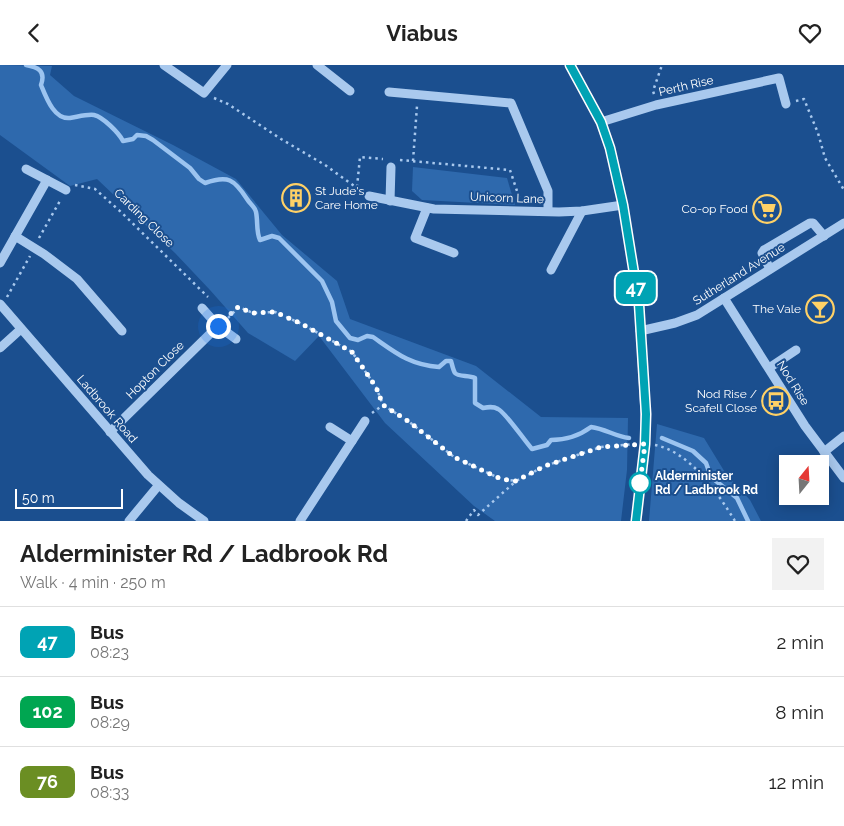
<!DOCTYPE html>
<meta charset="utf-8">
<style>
:root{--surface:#fff;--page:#f2f2f2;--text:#222;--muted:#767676;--line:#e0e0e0}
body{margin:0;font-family:Raleway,sans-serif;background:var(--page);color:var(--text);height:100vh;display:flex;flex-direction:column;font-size:19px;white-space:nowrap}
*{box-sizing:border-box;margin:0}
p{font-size:16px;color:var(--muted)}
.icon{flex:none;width:28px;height:28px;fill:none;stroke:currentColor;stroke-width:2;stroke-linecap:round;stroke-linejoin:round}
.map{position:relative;height:456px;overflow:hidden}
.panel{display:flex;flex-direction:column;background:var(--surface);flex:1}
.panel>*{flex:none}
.badge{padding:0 10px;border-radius:8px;font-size:18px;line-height:32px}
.needle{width:32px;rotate:18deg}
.controls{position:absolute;left:779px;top:390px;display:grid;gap:10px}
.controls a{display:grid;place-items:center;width:50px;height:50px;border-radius:0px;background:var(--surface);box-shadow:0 2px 12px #0003;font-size:25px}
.scale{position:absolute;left:15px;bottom:12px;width:108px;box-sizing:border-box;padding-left:5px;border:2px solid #fff;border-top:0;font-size:14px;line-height:18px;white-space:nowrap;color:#fff;-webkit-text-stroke:4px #1b4f8f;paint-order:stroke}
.you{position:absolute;width:25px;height:25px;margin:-12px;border:4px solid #fff;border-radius:50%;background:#1a73e8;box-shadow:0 0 0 8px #1a73e833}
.map>.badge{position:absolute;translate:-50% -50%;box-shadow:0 0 0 2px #fff}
.round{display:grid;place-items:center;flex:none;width:52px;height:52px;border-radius:0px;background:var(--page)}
.head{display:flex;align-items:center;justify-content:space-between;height:85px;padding:0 20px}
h1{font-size:24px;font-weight:700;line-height:38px}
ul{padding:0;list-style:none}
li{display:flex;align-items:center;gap:15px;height:70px;padding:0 20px;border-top:1px solid var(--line)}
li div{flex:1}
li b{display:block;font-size:19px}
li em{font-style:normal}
li .badge{min-width:55px;font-weight:700;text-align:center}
header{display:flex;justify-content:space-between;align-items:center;height:65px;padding:0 20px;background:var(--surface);font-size:22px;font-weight:700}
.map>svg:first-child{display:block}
.green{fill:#2e69ad}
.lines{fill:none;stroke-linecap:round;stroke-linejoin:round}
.stream{stroke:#9cc4f0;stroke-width:4.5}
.path{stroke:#a9c9ee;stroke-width:2.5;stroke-dasharray:2.5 4;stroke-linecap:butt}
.minor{stroke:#a9c9ee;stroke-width:9}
.line-casing{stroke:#fff;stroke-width:11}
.line{stroke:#00a3b4;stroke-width:8}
.walk{stroke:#fff;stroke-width:5;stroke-dasharray:0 9}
.stop-dot{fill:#fff;stroke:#00a3b4;stroke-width:2.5}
.labels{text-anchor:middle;stroke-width:4;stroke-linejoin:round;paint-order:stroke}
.street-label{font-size:12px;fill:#fff;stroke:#1b4f8f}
.poi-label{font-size:12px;fill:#fff;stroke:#1b4f8f;text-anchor:end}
.stop-label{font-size:12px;font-weight:bold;fill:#fff;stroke:#1b4f8f;text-anchor:start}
</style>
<header><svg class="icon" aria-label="back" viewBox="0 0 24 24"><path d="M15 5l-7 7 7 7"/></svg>Viabus<svg class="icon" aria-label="heart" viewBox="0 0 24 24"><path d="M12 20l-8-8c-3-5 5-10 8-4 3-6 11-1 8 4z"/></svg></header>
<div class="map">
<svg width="844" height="456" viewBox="0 0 844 456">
<rect width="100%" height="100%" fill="#1b4f8f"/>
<g class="green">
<path d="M0 0 52 1 50 10 74 31 173 80 236 114 282 170 337 216 350 254 476 301 541 352 628 353 627 405 621 456H495L474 441 385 358 319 271 295 296 248 268 210 225 175 188 97 114 70 121 0 70Z"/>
<path d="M413 102 507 113 515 140 422 135 412 126Z"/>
<path d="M657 359 704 373 726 409 750 435 761 456H649Z"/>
</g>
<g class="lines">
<g class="stream">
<path d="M26 0C38 2 46 6 41 20 46 32 54 55 70 53 77 52 87 49 94 50 103 52 119 68 123 76L133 74 137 70 146 71 153 75 190 103 199 114 205 118C228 110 234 114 247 134 250 139 255 142 256 147 258 156 256 167 260 175L272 171 279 173 322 216 332 237 336 256 350 273 358 275 367 271 373 272C396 288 410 300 439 302L446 296H451C452 299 453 305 455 308 458 312 469 310 475 313V338L483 343C488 342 493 341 498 344 505 347 524 375 532 384L547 380 551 375C566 375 579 371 591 362 606 364 614 371 629 373"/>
<path d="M662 373 693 386 706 398 711 412 737 433 748 456"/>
</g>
<g class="path">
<path d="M654 29 653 26 662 0"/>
<path d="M214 33 228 39 281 74 325 100 357 123"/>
<path d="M796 36 804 34 818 68 825 93 844 125"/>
<path d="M400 95 510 105 520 135"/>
<path d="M413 96 417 41"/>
<path d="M75 120 95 124 121 147 208 232"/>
<path d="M357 122 360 92 383 94"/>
<path d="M39 173 61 134"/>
<path d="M7 232 30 191"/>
<path d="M228 253 239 242 253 248 275 247 302 259 352 287 376 322 383 340 408 356 454 392 501 414 516 416 545 401 601 382 634 379"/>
<path d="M372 348 383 340"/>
<path d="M655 380C690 387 717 427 735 456"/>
<path d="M466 456 474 445 478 450 516 416"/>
</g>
<g class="minor">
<path d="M164 0 204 28 227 0"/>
<path d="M317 0 350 26"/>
<path d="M570 0 601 57 613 94 623 140 639 239 645 349V379L636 456"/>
<path d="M389 27 511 38 548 126V146"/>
<path d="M601 57 656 40 779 13 786 39"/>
<path d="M26 104 66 125"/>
<path d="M369 131 434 144 559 147 582 146 623 140"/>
<path d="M390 136 391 102"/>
<path d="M427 143 415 173 454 188"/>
<path d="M15 171 44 189 77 214 122 266"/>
<path d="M0 198 47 115"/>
<path d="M770 204 762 188 764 185 810 158H813L824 171"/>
<path d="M551 205 582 146"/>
<path d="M724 233 805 361 844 413"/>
<path d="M0 239 148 410 179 438 204 456"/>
<path d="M202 243 218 261 236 274"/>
<path d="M640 266 675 258 697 250 844 158"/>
<path d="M0 283 21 264"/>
<path d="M769 303 796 285"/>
<path d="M110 367 218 261"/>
<path d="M352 376 365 356"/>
<path d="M824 387 844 371"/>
<path d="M129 456 158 421"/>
<path d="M300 456 352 376 330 362"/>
</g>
</g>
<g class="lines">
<defs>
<path id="line" d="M570 0 601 57 610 83 623 140 639 239 646 349 645 379 636 456"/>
</defs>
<use href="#line" class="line-casing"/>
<use href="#line" class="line"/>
<path class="walk" d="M218 261 238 242 252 248 275 247 302 259 352 287 376 322 383 340 408 356 454 392 501 414 516 416 545 401 601 382 645 379 640 418"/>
</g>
<defs>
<symbol id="building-ring" viewBox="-11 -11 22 22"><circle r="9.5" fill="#1b4f8f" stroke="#ffd166" stroke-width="1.5"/><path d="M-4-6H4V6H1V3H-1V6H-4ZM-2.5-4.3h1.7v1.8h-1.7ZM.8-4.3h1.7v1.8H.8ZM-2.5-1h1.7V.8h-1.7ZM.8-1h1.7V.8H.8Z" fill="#ffd166"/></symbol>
<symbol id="supermarket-ring" viewBox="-11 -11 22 22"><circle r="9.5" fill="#1b4f8f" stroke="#ffd166" stroke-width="1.5"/><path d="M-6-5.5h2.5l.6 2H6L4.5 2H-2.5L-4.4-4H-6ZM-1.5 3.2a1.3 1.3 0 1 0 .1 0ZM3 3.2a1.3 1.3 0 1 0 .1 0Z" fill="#ffd166"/></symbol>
<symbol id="bar-ring" viewBox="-11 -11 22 22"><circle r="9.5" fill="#1b4f8f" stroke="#ffd166" stroke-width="1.5"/><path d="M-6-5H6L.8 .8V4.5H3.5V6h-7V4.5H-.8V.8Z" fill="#ffd166"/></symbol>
<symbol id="bus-ring" viewBox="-11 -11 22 22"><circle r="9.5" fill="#1b4f8f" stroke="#ffd166" stroke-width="1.5"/><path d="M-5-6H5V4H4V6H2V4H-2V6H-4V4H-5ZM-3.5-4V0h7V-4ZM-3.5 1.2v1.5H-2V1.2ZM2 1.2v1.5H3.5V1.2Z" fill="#ffd166"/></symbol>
</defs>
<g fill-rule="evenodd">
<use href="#building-ring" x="280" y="117" width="32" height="32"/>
<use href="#supermarket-ring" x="751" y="128" width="32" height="32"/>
<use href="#bar-ring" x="804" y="228" width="32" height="32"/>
<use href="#bus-ring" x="760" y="320" width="32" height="32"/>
</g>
<circle class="stop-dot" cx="640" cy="418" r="10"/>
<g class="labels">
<g class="street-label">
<text transform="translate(686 21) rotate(-13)" y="4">Perth Rise</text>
<text transform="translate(507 133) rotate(2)" y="4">Unicorn Lane</text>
<text transform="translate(144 153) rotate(44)" y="4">Carding Close</text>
<text transform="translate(739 209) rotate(-32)" y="4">Sutherland Avenue</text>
<text transform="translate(155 305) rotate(-45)" y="4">Hopton Close</text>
<text transform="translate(793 318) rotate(58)" y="4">Nod Rise</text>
<text transform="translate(107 344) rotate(49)" y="4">Ladbrook Road</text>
</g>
<g class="poi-label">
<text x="315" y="130" text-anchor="start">St Jude's<tspan x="315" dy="14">Care Home</tspan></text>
<text x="748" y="148">Co-op Food</text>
<text x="801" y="248">The Vale</text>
<text x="757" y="333">Nod Rise /<tspan x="757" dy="14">Scafell Close</tspan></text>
</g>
<g class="stop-label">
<text x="655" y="415">Alderminister<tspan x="655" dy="14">Rd / Ladbrook Rd</tspan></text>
</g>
</g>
</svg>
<div class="controls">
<a><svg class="needle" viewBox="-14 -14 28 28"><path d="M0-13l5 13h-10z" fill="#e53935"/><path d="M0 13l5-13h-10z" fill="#767676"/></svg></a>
</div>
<div class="scale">50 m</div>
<div class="you" style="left:218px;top:261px"></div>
<b class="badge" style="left:636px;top:223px;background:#00a3b4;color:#fff">47</b>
</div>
<section class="panel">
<div class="head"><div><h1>Alderminister Rd / Ladbrook Rd</h1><p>Walk · 4 min · 250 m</p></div><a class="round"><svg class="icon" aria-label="heart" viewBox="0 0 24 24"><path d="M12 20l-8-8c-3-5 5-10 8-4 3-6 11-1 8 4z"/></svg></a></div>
<ul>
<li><span class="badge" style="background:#00a3b4;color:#fff">47</span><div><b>Bus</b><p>08:23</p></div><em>2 min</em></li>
<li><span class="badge" style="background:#00a651;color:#fff">102</span><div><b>Bus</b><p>08:29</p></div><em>8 min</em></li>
<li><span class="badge" style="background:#6b8e23;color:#fff">76</span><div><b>Bus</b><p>08:33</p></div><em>12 min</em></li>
</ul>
</section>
